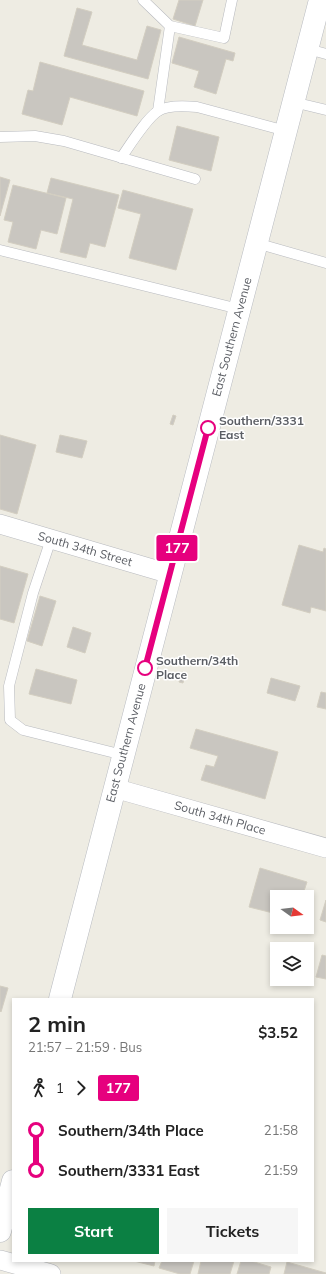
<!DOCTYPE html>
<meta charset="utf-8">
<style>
:root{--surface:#fff;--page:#f6f6f6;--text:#222;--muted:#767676;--accent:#0b8043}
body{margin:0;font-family:Mulish,sans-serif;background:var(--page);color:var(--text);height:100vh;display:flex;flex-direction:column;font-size:15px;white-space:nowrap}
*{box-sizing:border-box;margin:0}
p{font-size:13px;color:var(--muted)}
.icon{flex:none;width:22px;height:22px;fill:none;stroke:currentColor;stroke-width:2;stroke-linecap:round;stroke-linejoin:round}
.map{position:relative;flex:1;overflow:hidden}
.sheet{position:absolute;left:12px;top:998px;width:302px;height:264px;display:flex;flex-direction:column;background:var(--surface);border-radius:0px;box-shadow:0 2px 6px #0003}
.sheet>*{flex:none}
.badge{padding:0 8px;border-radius:3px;font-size:14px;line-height:26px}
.needle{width:26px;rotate:105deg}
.controls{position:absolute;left:270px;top:890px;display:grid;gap:8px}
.controls a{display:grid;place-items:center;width:44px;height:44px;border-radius:0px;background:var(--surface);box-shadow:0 2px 6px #0003;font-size:20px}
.map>.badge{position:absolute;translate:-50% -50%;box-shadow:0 0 0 2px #fff}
.legs{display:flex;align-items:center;gap:6px;height:44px;padding:0 16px;font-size:13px}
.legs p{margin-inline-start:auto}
.headline{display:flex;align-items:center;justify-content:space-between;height:68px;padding:0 16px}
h1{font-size:22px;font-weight:700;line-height:30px}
.cta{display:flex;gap:8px;margin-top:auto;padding:8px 16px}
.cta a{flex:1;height:46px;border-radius:0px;background:var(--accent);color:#fff;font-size:16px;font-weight:700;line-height:46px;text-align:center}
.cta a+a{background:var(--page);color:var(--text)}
ul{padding:0 16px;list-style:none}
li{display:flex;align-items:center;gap:14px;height:40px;font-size:15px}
li i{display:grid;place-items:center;width:6px;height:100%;margin:0 5px;background:currentColor}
li i::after{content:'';width:10px;height:10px;margin:-5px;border:3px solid;border-radius:50%;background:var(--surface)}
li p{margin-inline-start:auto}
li:first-child i{background:linear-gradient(#0000 50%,currentColor 0)}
li:last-child i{background:linear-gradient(currentColor 50%,#0000 0)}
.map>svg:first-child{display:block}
.building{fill:#c9c6c0;stroke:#d3cec1}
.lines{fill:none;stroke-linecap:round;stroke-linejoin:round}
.service-casing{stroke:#b8babf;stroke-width:11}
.minor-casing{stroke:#b8babf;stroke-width:20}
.secondary-casing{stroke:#b8bbc1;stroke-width:23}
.service{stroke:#fff;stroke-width:10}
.minor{stroke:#fff;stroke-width:19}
.secondary{stroke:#fff;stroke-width:22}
.line-1-casing{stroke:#fff;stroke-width:9}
.line-1{stroke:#e6007e;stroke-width:6}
.stop-1-dot{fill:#fff;stroke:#e6007e;stroke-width:2}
.labels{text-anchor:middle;stroke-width:3;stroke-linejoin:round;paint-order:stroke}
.street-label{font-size:12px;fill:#5b5e64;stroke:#fff}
.stop-label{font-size:12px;font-weight:bold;fill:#5b5e64;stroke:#fff;text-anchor:start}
</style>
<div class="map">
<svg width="326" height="1274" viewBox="0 0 326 1274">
<rect width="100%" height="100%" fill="#eeece3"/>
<g class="building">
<path d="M179 0H203L195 26 173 19Z"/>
<path d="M77 8 92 12 82 45 137 60 147 26 161 30 148 79 64 56Z"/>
<path d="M179 37 235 53 233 61 226 59 216 94 194 87 199 71 172 63Z"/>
<path d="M40 62 144 91 137 116 70 97 62 125 22 114 28 90 33 91Z"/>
<path d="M177 126 219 137 211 171 169 160Z"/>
<path d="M0 177 10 180 0 216Z"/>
<path d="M51 178 119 195 105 247 90 243 86 258 60 252 73 199 47 193Z"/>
<path d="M13 185 66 198 57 234 41 230 36 249 8 242 13 222 4 220Z"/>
<path d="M123 190 193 209 176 270 129 258 141 214 118 208Z"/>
<path d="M173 415 176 416 173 425 170 424Z"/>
<path d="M0 435 36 445 17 514 0 509Z"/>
<path d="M60 435 87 441 82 458 56 452Z"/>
<path d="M299 545 323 552 324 548 326 549V611L311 607 310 613 282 605Z"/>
<path d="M0 566 28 574 14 623 0 619Z"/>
<path d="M40 596 56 601 42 646 27 641Z"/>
<path d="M73 627 91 633 85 653 67 647Z"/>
<path d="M36 669 77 680 71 704 29 694Z"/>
<path d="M182 672 185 673 183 683 179 682Z"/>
<path d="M271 678 300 686 295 701 267 693Z"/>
<path d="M321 692 326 693V709L317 707Z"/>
<path d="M196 729 278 752 265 799 201 780 206 765 214 767 218 756 190 748Z"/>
<path d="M260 868 307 882 302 897H277V914L249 907Z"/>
<path d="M326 900V922L320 920Z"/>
<path d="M322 955 326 956V979L316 977Z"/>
<path d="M0 986 8 988 1 1012 0 1011Z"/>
<path d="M134 1261H155L154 1266Z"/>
<path d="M162 1261H194L190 1274H180L159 1268Z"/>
<path d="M201 1261H234L230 1274H198Z"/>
<path d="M241 1261H251L271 1267 269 1274H237Z"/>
<path d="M287 1262 326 1273V1274H284Z"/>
</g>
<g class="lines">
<defs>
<g id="service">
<path d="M143 0 170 26 224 38 232 0"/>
<path d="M308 49 326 54"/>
<path d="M293 102 326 110"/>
<path d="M158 111 170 26"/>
<path d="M0 137 35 136 64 141 195 179"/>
<path d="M121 158C130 145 146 119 158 111 167 105 186 106 197 107L286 131"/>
<path d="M256 243 326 263"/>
<path d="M0 250 239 309"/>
<path d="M51 539 33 593 9 686 10 720 23 730 123 755"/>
</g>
<g id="minor">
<path d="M0 524 170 574"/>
<path d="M114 788 326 848"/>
<path d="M0 1260 51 1274"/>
</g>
<g id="secondary">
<path d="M60 999 320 0"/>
<path d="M0 1231 13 1181"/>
</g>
</defs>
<use href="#service" class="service-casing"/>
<use href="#minor" class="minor-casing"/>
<use href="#secondary" class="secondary-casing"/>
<use href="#service" class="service"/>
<use href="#minor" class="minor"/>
<use href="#secondary" class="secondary"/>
</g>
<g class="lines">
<defs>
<path id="line-1" d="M145 668 208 428"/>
</defs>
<use href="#line-1" class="line-1-casing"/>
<use href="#line-1" class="line-1"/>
</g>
<g class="stop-1-dot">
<circle cx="208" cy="428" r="7"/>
<circle cx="145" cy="668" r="7"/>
</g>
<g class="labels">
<g class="street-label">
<text transform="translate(232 337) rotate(-75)" y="4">East Southern Avenue</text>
<text transform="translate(85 549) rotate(16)" y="4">South 34th Street</text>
<text transform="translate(126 743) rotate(-75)" y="4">East Southern Avenue</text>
<text transform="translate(220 818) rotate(16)" y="4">South 34th Place</text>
</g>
<g class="stop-label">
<text x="219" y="425">Southern/3331<tspan x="219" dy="14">East</tspan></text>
<text x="156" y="665">Southern/34th<tspan x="156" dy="14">Place</tspan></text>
</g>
</g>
</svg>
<div class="controls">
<a><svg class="needle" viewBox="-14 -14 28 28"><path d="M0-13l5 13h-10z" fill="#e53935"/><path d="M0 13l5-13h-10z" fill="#767676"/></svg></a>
<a><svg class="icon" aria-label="layers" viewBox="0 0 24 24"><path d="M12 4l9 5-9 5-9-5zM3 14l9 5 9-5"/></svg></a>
</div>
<b class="badge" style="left:177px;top:548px;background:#e6007e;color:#fff">177</b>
<section class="sheet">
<div class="headline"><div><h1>2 min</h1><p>21:57 – 21:59 · Bus</p></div><b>$3.52</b></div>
<div class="legs"><svg class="icon" aria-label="walk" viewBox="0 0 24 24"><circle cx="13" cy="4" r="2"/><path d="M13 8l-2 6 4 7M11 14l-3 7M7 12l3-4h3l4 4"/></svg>1<svg class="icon" aria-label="forward" viewBox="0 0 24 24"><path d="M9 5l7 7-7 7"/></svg><b class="badge" style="background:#e6007e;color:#fff">177</b></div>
<ul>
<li><i style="color:#e6007e"></i><b>Southern/34th Place</b><p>21:58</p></li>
<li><i style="color:#e6007e"></i><b>Southern/3331 East</b><p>21:59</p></li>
</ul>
<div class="cta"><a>Start</a><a>Tickets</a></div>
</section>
</div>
